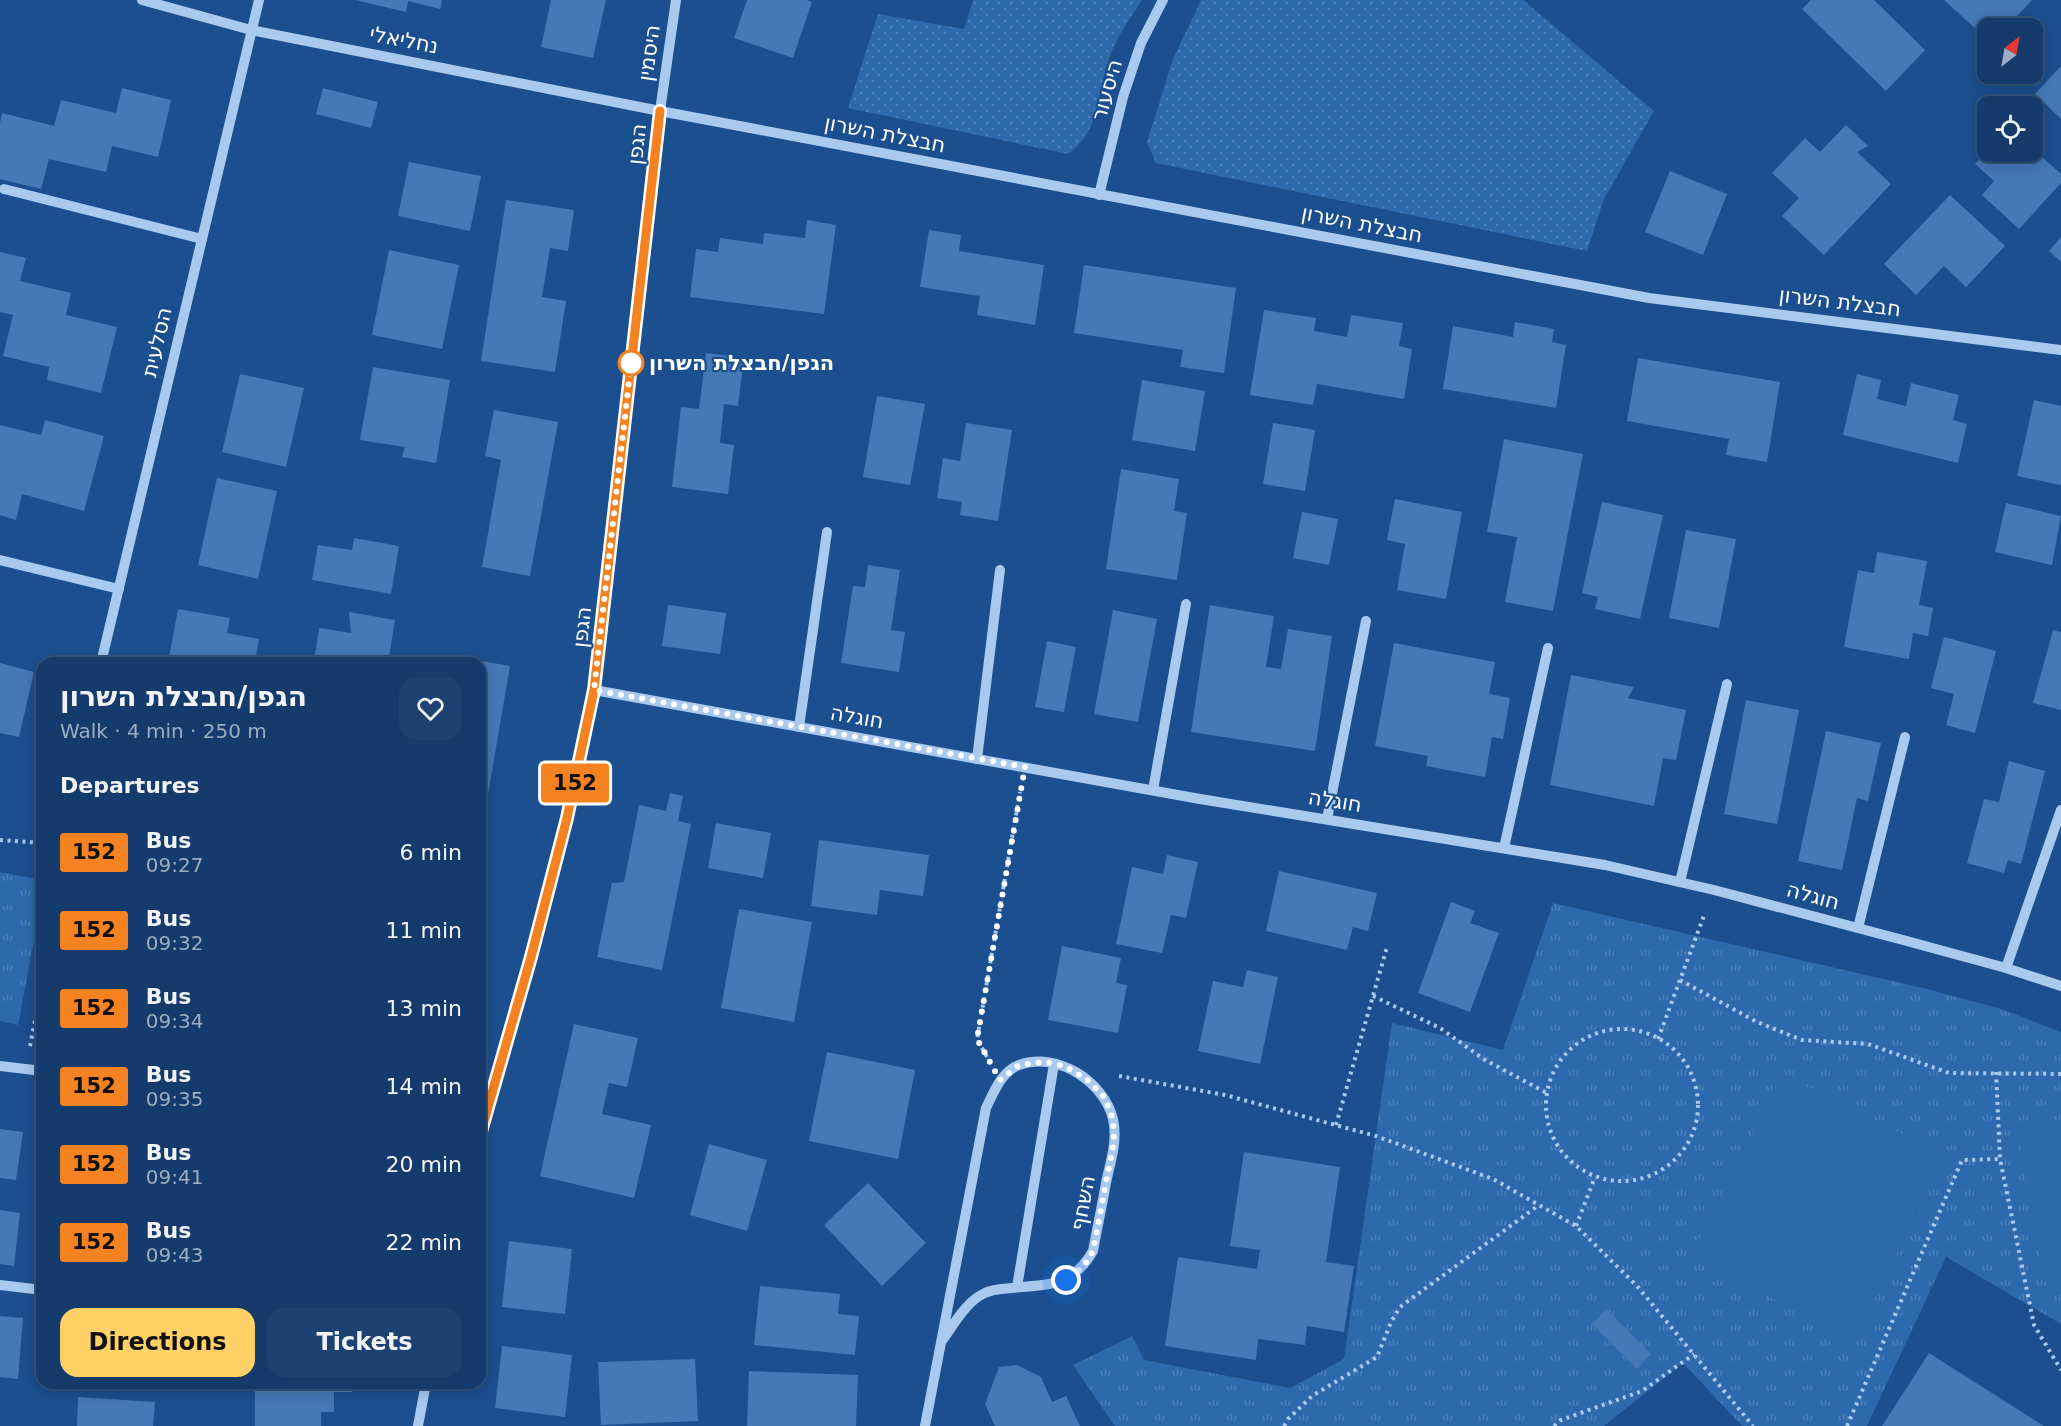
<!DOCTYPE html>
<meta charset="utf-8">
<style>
:root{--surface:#143b6b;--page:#1d4271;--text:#f1f3f6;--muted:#9dadc1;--line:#33557e;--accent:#ffd166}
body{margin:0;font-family:"DejaVu Sans",Heebo,sans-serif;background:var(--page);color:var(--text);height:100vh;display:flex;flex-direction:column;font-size:22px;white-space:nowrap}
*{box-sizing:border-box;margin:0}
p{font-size:20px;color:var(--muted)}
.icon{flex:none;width:33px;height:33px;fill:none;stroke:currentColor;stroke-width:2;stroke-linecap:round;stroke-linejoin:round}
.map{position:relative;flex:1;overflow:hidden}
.side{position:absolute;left:36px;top:657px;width:450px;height:732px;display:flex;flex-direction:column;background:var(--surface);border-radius:18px;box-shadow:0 3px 15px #0003,0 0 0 2px var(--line)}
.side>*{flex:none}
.badge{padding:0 12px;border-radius:4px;font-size:21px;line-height:39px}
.needle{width:39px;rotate:31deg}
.tools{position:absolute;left:1977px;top:18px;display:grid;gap:12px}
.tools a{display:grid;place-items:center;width:66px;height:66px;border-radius:12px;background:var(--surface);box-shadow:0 3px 15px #0003,0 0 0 2px var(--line);font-size:30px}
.you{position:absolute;width:30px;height:30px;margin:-15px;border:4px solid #fff;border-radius:50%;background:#1a73e8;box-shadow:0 0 0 9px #1a73e833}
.map>.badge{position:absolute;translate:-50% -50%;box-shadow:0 0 0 3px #fff}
h2{padding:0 24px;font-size:22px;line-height:54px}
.round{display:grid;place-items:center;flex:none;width:63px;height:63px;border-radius:18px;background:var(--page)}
.overview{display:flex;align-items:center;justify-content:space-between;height:102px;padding:0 24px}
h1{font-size:28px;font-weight:700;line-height:45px}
.button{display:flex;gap:12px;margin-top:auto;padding:12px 24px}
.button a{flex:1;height:69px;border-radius:18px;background:var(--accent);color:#111;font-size:24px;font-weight:700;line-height:69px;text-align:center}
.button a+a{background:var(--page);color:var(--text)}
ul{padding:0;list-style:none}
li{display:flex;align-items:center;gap:18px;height:78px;padding:0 24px}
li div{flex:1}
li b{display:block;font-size:22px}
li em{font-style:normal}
li .badge{min-width:66px;font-weight:700;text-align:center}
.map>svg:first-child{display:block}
.grass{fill:url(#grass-dots)}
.park{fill:url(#park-tufts)}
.pitch{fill:#2e69ad}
.building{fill:#4478b7}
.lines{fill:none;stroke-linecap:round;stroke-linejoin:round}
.path{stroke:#a9c9ee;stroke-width:4;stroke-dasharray:3 4.5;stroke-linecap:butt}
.minor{stroke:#a9c9ee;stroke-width:10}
.line-casing{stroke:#fff;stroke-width:14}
.line{stroke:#f58220;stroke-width:9}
.walk{stroke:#fff;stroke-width:6;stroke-dasharray:0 10.8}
.stop-dot{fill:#fff;stroke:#f58220;stroke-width:3}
.labels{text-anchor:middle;stroke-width:4.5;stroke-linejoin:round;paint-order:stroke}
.street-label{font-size:21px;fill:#fff;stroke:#1b4f8f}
.stop-label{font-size:21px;font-weight:bold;fill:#fff;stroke:#1b4f8f;text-anchor:start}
</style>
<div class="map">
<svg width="2061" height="1426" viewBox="0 0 2061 1426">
<defs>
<pattern id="grass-dots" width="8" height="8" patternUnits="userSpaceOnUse" patternTransform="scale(1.5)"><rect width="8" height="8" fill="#2e69ad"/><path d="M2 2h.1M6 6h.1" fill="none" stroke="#4d80b9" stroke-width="1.8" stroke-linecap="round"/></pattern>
<pattern id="park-tufts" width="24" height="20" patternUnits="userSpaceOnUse" patternTransform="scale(1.5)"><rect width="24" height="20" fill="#2e69ad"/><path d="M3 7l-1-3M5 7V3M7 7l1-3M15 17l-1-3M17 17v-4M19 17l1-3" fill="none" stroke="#4d80b9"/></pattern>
</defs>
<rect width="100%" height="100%" fill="#1b4f8f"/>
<g class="grass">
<path d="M973 0H1142C1131 17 1118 35 1111 53 1096 90 1103 129 1068 154L848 108 878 14 964 29Z"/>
<path d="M1201 0H1523L1654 111 1604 199 1587 251 1156 163 1147 142 1173 59Z"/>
</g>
<g class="park">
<path d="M0 872 42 880V898L18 1025 0 1021Z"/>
<path d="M1553 903 1927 989 2001 1009 2061 1032V1324L1946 1257 1867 1426H1742L1683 1363 1604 1426H1115L1073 1365 1132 1336 1144 1360 1290 1388 1344 1359 1392 1023 1503 1050Z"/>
</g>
<g class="pitch">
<path d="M1782 1074 1946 1156 1854 1339 1690 1257Z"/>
<path d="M2061 1119V1274L2044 1277 2017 1127Z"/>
</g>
<g class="building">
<path d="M355 0H442L440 9 408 1 406 12Z"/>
<path d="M551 0H606L593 58 541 47Z"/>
<path d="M747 0H807L812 2 793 58 734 38Z"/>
<path d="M1811 0H1874L1925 50 1886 91 1802 9Z"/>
<path d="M1944 0H2032L2006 28H1988V40Z"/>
<path d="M2061 66V119L2035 94Z"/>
<path d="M122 88 171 100 158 157 112 146 106 172 49 159 41 189 0 179V123L2 113 54 126 61 100 116 113Z"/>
<path d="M323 88 378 102 371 128 316 114Z"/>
<path d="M1846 125 1868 146 1857 152 1891 184 1824 255 1782 216 1799 198 1772 173 1805 138 1820 152Z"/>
<path d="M2032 148 2061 174V183L2019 229 1982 195 1994 181 1975 164 1986 152H2032Z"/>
<path d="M409 162 481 176 470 231 398 216Z"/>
<path d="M1670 171 1727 194 1703 255 1645 232Z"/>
<path d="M1950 195 2005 246 1966 287 1944 266 1916 295 1884 264Z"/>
<path d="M506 200 574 210 568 251 550 248 542 297 566 301 555 372 481 361Z"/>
<path d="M807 220 836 225 824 314 690 297 696 249 718 252 720 238 763 244 764 233 805 238Z"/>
<path d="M929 230 961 235 959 251 1044 265 1035 325 977 315 980 296 920 287Z"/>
<path d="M2061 237V262L2049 251Z"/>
<path d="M389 250 459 265 442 349 372 335Z"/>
<path d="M0 252 26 258 20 281 71 293 66 315 117 327 101 393 47 380 49 367 3 356 13 315 0 312Z"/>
<path d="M1084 265 1236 288 1224 373 1180 367 1183 350 1074 333Z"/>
<path d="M1264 310 1316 318 1314 331 1347 337 1351 315 1403 323 1399 346 1412 349 1404 399 1317 384 1313 405 1250 395Z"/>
<path d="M1515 322 1554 329 1552 342 1566 345 1556 408 1443 389 1453 326 1513 337Z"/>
<path d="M706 353 744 358 738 406 724 404 720 443 734 445 728 494 672 487 681 407 699 409Z"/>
<path d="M1638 358 1780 382 1767 462 1726 455 1729 439 1627 421Z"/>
<path d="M373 367 450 380 436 463 402 457 405 447 360 440Z"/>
<path d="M240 374 304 388 286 467 222 452Z"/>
<path d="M1857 374 1881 380 1877 399 1906 406 1911 383 1959 395 1953 420 1967 424 1958 463 1843 435Z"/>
<path d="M1142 380 1205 391 1195 451 1132 440Z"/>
<path d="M877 396 925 404 910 485 863 477Z"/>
<path d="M2034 400 2061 406V485L2017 476Z"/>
<path d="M494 410 558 422 530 576 482 567 501 460 485 456Z"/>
<path d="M45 420 104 436 84 511 22 494 16 520 0 515V425L41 435Z"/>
<path d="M966 423 1012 430 998 521 960 515 962 502 937 498 943 458 960 461Z"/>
<path d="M1273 423 1315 430 1305 491 1263 484Z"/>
<path d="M1504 439 1583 454 1553 611 1505 602 1517 537 1487 532Z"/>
<path d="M1121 469 1179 479 1174 511 1187 513 1177 580 1106 569Z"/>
<path d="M217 478 277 491 258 579 198 565Z"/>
<path d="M1395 499 1462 512 1446 599 1397 590 1405 544 1387 540Z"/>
<path d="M1602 502 1663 515 1640 619 1595 609 1598 597 1582 593Z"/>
<path d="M2006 503 2061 516 2052 565 1995 552Z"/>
<path d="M1302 512 1338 519 1329 565 1293 558Z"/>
<path d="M1686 530 1736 539 1719 628 1669 618Z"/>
<path d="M354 538 399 546 391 594 312 580 318 545 352 550Z"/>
<path d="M1877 552 1927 561 1919 605 1933 608 1928 636 1913 633 1909 659 1844 647 1858 570 1874 573Z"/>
<path d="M868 565 900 570 891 630 905 632 899 672 841 663 853 586 865 587Z"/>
<path d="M668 605 726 613 720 654 662 646Z"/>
<path d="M1210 605 1274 616 1266 667 1281 669 1288 629 1332 636 1315 751 1191 732Z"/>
<path d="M178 609 230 618 227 633 259 639 255 663H168Z"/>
<path d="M1113 610 1157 619 1138 722 1094 714Z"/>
<path d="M349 612 395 620 388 663H314L319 628 351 633Z"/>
<path d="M2053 630 2061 632V710L2033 703Z"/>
<path d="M1944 637 1996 651 1975 733 1946 725 1954 694 1931 688Z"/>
<path d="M1047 641 1076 647 1064 712 1035 707Z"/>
<path d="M1394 643 1495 662 1489 694 1510 698 1503 739 1492 737 1485 777 1426 766 1428 756 1375 746Z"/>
<path d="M454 656 510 666 484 818 480 817V663H453Z"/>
<path d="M0 663 34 672 19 737 0 733Z"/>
<path d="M1571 675 1634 687 1628 698 1686 710 1676 760 1663 758 1654 806 1550 785Z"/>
<path d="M1746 700 1799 710 1777 824 1724 814Z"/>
<path d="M1826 731 1881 743 1868 801 1857 798 1842 870 1798 861Z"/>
<path d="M2009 761 2045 771 2021 864 2008 860 2004 873 1967 863 1984 799 1999 802Z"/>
<path d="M670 793 683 796 678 821 691 824 662 970 597 957 612 883 624 882 639 805 666 811Z"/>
<path d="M716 823 771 833 763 878 708 868Z"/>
<path d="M819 840 929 855 923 896 880 890 877 915 811 906Z"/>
<path d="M1167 855 1198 862 1186 918 1171 915 1162 953 1116 944 1132 867 1163 874Z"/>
<path d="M1279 871 1377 893 1368 931 1353 927 1347 950 1266 931Z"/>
<path d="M1451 902 1475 911 1470 923 1499 933 1470 1012 1418 993Z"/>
<path d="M739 909 812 922 794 1022 721 1008Z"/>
<path d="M1062 946 1121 958 1116 983 1127 985 1118 1033 1048 1020Z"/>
<path d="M1247 970 1278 977 1260 1064 1198 1051 1213 981 1243 987Z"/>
<path d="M574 1024 638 1038 627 1087 609 1083 602 1114 651 1125 634 1198 540 1176Z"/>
<path d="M827 1052 915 1070 898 1159 809 1141Z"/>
<path d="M0 1129 23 1132 16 1180 0 1178Z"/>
<path d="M709 1144 767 1160 747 1231 690 1215Z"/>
<path d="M1244 1152 1340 1167 1326 1262 1354 1266 1344 1332 1307 1326 1305 1345 1258 1339 1256 1360 1165 1346 1178 1257 1257 1269 1260 1250 1230 1246Z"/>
<path d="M868 1183 926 1243 882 1286 824 1225Z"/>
<path d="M0 1210 20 1213 14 1266 0 1264Z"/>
<path d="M509 1241 572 1249 565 1314 502 1307Z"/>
<path d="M760 1286 840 1294 838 1314 859 1316 855 1355 754 1345Z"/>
<path d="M1606 1309 1651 1354 1637 1369 1592 1324Z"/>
<path d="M0 1316 23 1318 18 1379 0 1377Z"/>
<path d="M502 1346 572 1355 565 1417 495 1408Z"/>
<path d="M1929 1353 2044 1426H1882Z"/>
<path d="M695 1359 698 1421 601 1425 598 1362Z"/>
<path d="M1017 1365 1041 1377 1052 1402 1066 1396 1080 1426H995L985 1404 999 1367Z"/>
<path d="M749 1371 858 1375 856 1426H747Z"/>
<path d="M255 1383H352V1392H334V1412H321V1426H255Z"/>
<path d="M78 1397 155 1402 153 1426H77Z"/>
</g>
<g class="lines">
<g class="path">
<path d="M0 840 42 843"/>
<path d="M1680 980 1757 1022 1802 1040 1868 1044 1949 1073 2061 1074"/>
<path d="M1373 996 1440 1028 1485 1060 1547 1093"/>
<circle cx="1622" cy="1105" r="76"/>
<path d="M1658 1039 1705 913"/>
<path d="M30 1046 42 985"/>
<path d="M987 1057 977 1039 1020 792"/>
<path d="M1996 1072 2000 1159 2034 1325 2061 1370"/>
<path d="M1119 1076 1225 1095 1376 1136 1493 1179 1576 1226 1637 1286 1753 1426"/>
<path d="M1336 1125 1387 947"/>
<path d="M1576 1226 1595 1177"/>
<path d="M1284 1426 1288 1419 1312 1396 1377 1357 1391 1322 1400 1307 1539 1205"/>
<path d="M1554 1426 1561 1420 1642 1391 1694 1354"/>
<path d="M1847 1426 1962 1160 2000 1159"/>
</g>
<g class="minor">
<path d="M142 0 251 30 660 111 1649 298 2061 350"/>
<path d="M4 189 202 239"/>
<path d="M1099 195 1123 97 1141 43 1163 0"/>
<path d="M0 560 119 589"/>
<path d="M101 663 259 0"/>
<path d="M594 690 1200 799 1605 865 1714 890 1903 940 2006 968 2061 986"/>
<path d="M799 727 827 532"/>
<path d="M977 759 1000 570"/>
<path d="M1153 790 1186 604"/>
<path d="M1327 819 1366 621"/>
<path d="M1504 848 1548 648"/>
<path d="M1680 882 1727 684"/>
<path d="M1858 928 1905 737"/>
<path d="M2006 968 2061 810"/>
<path d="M0 1066 42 1071"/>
<path d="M480 1135 531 957 567 818 594 690 660 111 676 0"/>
<path d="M0 1285 42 1290"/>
<path d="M1017 1287 1054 1064"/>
<path d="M418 1426 426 1383"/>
<path d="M925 1426 986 1108C994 1092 1001 1072 1019 1065 1058 1051 1104 1082 1113 1119 1118 1141 1110 1163 1106 1183 1102 1206 1097 1229 1093 1251 1072 1287 1050 1284 1012 1288 1003 1289 993 1289 985 1293 966 1301 953 1326 941 1342"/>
</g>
</g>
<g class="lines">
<defs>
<path id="line" d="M480 1135 531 957 567 818 594 690 660 111"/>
</defs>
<use href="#line" class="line-casing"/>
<use href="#line" class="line"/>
<path class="walk" d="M631 363 594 690 1025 767 977 1039 1000 1080 1019 1065 1045 1062 1065 1066 1089 1081 1105 1098 1113 1120 1114 1141 1093 1251 1083 1267 1066 1280"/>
</g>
<circle class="stop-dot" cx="631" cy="363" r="12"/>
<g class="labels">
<g class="street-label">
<text transform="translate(404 40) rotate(11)" y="7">נחליאלי</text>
<text transform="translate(649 53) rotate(-82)" y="7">היסמין</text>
<text transform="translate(1107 90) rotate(-74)" y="7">היסעור</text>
<text transform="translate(885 134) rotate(11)" y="7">חבצלת השרון</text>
<text transform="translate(637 144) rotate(-84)" y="7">הגפן</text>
<text transform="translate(1362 224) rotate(11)" y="7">חבצלת השרון</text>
<text transform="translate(1840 302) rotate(7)" y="7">חבצלת השרון</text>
<text transform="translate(157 342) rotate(-77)" y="7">הסלעית</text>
<text transform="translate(582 627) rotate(-84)" y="7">הגפן</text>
<text transform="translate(857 717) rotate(10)" y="7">חוגלה</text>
<text transform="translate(1335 801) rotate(9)" y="7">חוגלה</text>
<text transform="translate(1813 896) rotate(15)" y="7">חוגלה</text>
<text transform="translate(1083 1203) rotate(-79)" y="7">השחף</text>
</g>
<g class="stop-label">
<text x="649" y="370">הגפן/חבצלת השרון</text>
</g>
</g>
</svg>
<div class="tools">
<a><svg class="needle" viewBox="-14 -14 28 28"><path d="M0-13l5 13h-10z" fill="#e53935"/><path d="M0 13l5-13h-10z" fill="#9dadc1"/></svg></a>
<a><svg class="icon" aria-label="locate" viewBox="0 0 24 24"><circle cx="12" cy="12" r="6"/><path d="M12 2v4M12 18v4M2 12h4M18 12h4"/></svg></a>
</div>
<div class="you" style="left:1066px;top:1280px"></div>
<b class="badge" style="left:575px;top:783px;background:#f58220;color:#111">152</b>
<section class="side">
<div class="overview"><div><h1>הגפן/חבצלת השרון</h1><p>Walk · 4 min · 250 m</p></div><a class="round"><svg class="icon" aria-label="heart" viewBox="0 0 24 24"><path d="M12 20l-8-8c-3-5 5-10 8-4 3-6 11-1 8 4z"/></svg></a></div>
<h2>Departures</h2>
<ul>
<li><span class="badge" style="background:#f58220;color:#111">152</span><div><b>Bus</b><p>09:27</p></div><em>6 min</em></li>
<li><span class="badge" style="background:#f58220;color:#111">152</span><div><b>Bus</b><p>09:32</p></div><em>11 min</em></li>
<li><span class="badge" style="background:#f58220;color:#111">152</span><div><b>Bus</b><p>09:34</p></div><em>13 min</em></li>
<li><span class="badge" style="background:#f58220;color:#111">152</span><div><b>Bus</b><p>09:35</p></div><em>14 min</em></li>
<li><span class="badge" style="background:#f58220;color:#111">152</span><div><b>Bus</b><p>09:41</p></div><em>20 min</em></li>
<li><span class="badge" style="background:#f58220;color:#111">152</span><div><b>Bus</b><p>09:43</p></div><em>22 min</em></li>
</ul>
<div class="button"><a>Directions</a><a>Tickets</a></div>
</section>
</div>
